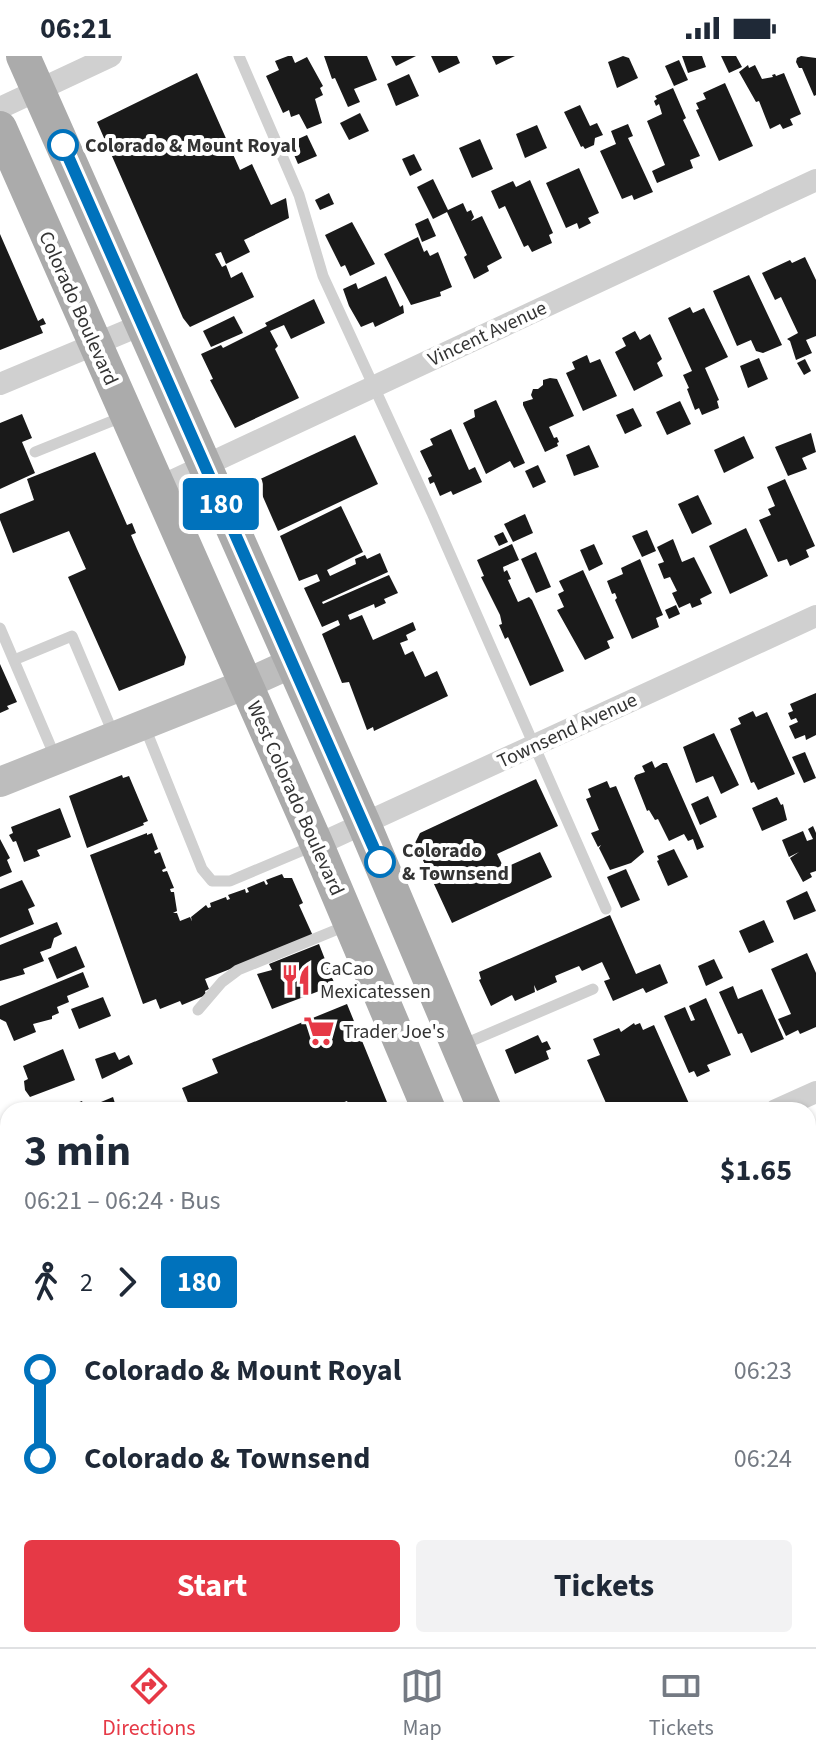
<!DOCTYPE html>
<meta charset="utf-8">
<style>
:root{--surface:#fff;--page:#f2f2f3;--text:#1f2937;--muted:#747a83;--line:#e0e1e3;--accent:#e63946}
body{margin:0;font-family:"Source Sans 3",sans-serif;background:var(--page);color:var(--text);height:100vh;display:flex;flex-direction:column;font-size:30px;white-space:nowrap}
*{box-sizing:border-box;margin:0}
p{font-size:26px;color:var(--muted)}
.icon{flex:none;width:44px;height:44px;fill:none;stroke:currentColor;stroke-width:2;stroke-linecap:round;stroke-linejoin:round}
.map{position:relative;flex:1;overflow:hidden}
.panel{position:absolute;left:0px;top:1046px;width:816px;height:546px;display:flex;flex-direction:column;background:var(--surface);border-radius:24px 24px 0 0;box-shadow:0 2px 6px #0004}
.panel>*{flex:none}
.badge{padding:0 16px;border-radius:6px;font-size:28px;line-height:52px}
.map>.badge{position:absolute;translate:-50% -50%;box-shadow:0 0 0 4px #fff}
.legs{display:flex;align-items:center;gap:12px;height:88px;padding:0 24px;font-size:26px}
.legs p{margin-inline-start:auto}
.summary{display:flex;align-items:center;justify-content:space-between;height:136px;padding:0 24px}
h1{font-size:44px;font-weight:700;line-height:60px}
.button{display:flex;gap:16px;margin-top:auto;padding:16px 24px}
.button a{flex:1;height:92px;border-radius:8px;background:var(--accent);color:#fff;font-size:32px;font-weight:700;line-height:92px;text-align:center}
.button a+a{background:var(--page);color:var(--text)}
ul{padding:0 24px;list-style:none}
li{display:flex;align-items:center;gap:28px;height:88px;font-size:30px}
li i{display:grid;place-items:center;width:12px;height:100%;margin:0 10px;background:currentColor}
li i::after{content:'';width:20px;height:20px;margin:-10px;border:6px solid;border-radius:50%;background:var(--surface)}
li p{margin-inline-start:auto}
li:first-child i{background:linear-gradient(#0000 50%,currentColor 0)}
li:last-child i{background:linear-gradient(currentColor 50%,#0000 0)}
.status{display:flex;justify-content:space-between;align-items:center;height:56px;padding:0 40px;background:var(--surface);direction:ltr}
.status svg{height:22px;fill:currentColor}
.menu{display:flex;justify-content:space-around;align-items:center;height:112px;border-top:2px solid var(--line);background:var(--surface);font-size:22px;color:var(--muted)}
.menu a{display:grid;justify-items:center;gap:4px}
.menu .selected{color:var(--accent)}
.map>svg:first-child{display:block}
.building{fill:#1a1a1a}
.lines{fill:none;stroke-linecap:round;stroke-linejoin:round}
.lane{stroke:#d0d0d0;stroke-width:11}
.street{stroke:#d0d0d0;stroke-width:22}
.secondary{stroke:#bdbdbd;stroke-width:30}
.primary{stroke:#ababab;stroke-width:34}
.line-1-casing{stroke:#fff;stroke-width:18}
.line-1{stroke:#0072bc;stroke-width:12}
.stop-1-dot{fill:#fff;stroke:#0072bc;stroke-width:4}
.labels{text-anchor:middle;stroke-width:8;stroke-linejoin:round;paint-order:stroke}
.stop-label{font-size:20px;font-weight:bold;fill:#333;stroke:#fff;text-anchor:start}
.street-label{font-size:20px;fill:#333;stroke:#fff}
.poi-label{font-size:20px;fill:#333;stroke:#fff;text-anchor:start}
</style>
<div class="status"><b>06:21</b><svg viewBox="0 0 49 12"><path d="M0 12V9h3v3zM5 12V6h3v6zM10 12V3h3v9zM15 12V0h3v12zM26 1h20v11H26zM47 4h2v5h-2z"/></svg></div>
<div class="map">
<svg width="816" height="1591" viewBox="0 0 816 1591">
<rect width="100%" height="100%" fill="#fff"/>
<g class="building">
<path d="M288 0H292L295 7 307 1 323 30 320 32 323 39 315 43 322 67 307 73 299 58 291 61 289 54 283 57 266 20 279 14 275 5Z"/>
<path d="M324 0H367L377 24 354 33 360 46 348 51 335 22 332 23Z"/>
<path d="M391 0H416L396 10Z"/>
<path d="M431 0H457L460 7 439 17Z"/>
<path d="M492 0H515L496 9Z"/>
<path d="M623 0 629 2 638 22 617 32 608 6Z"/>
<path d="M682 0H702L706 11 688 17Z"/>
<path d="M721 0H736L742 11 729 17Z"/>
<path d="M801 0 816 2V39L814 40 802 12H799L796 6 797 2Z"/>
<path d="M679 4 688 24 674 30 665 10Z"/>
<path d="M748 9 749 12 755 9 762 23 773 21 772 19 775 18 776 20 784 17 801 58 790 63 793 69 783 73 780 68 770 73 759 45 756 46 739 16Z"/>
<path d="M197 17 240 114 252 108 271 149 286 142 289 162 244 184 250 196 226 208 221 196 215 198 222 211 226 209 231 222 242 216 254 241 190 271 183 262 97 66Z"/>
<path d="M409 18 419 40 396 50 387 28Z"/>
<path d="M725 27 753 90 719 105 696 54 699 53 696 47 706 43 703 37Z"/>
<path d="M673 32 686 62 683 64 700 100 690 104 693 112 657 127 652 115 665 109 647 65 662 58 659 48 656 50 654 45 657 43 655 40Z"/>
<path d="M580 49 590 70 597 67 603 79 595 82 594 89 585 93 583 90 581 91 564 56Z"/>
<path d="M360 57 369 75 349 84 340 67Z"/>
<path d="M628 68 633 80 628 82 653 136 634 144 632 139 622 143 600 95 616 88 611 75Z"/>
<path d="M537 69 547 92 525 102 516 78Z"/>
<path d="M307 79 317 100 298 108 289 87Z"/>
<path d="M480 83 493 113 472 122 459 92Z"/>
<path d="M414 98 422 114 410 120 402 103Z"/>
<path d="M579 112 599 157 588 162 591 167 579 173 577 167 566 172 546 127Z"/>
<path d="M433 123 448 154 463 147 467 156 471 154 474 161 471 165 482 160 502 202 487 210 489 215 474 223 464 201 467 199 447 156 433 163 417 131Z"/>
<path d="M530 124 553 177 549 179 552 187 532 196 528 189 524 191 505 150 499 153 491 135 513 125 516 131Z"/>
<path d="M329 137 334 148 320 154 315 144Z"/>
<path d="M428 162 436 180 422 186 415 168Z"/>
<path d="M352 166 375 208 350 220 345 209 341 211 325 179Z"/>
<path d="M0 178 38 265 43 262 46 268 40 270 43 277 0 294Z"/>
<path d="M418 181 424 196 427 194 430 200 438 196 452 231 440 236 441 240 411 249 384 198Z"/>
<path d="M805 201 816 224V280L806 284 812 297 796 304 790 285 787 283 798 277 781 241 775 244 762 217 790 204 792 207Z"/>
<path d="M749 219 782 289 763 297 756 295 751 284 737 290 713 235Z"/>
<path d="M386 220 400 251 403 249 404 257 375 271 373 266 361 271 349 250 343 233 356 227 358 233Z"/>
<path d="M314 243 325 267 291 283 284 269 270 275 278 290 275 293 299 342 235 372 210 324 213 323 201 298 221 289 223 292 267 270 265 267Z"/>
<path d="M690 251 693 257 704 252 728 301 705 312 719 344 717 345 719 352 702 359 699 352 695 354 687 333 689 332 683 319 692 315 668 262Z"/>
<path d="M234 260 243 277 211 291 203 275Z"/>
<path d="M635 275 640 284 650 278 662 303 657 307 663 320 634 335 615 296 626 290 622 282Z"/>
<path d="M587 299 590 307 600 303 617 340 583 355 566 317 575 313 572 306Z"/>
<path d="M759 302 768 323 748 332 740 310Z"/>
<path d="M805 303 811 315 804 319 797 307Z"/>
<path d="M550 322 557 323 574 360 549 371 554 382 557 381 559 386 557 387 558 390 545 396 523 349V346L533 343 531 339 533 333H538L543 329V324Z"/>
<path d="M496 344 525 407 514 412 510 405 486 418 463 367 475 361 474 354Z"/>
<path d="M680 345 691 368 667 379 656 356Z"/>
<path d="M633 352 642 370 625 378 616 359Z"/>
<path d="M22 358 32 382 22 386 35 417 0 433V367Z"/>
<path d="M451 373 469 414 475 411 482 426 453 439 451 435 440 440 434 426 430 428 428 422 432 420 420 395 433 389 430 383Z"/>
<path d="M811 377 816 396 802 402 807 413 788 420 775 391Z"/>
<path d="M355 379 378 428 278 475 256 425Z"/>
<path d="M744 380 754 402 724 417 714 394Z"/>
<path d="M589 389 599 411 574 420 566 399Z"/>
<path d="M95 396 127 469 132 467 136 477 131 479 137 493 186 601 184 609 119 635 68 521 86 513 69 475 13 497 0 464V458L34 444 27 423Z"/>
<path d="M538 409 546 426 533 432 525 415Z"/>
<path d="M785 423 815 490 806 494 809 501 790 510 787 503 778 506 759 464 771 459 768 453 775 450 767 431Z"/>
<path d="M698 439 712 468 692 478 678 448Z"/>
<path d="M341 450 363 496 327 514 330 520 356 508 355 503 365 499 367 503 380 497 388 516 322 546 323 548 389 519 398 537 384 543 386 547 375 552 374 548 348 559 350 564 362 559 373 584 413 566 416 574 406 579 408 584 400 587 405 599 413 595 425 621 437 615 448 640 374 675 373 671 367 674 349 626 342 627 322 578 340 569 338 564 322 571 304 532 320 525 317 518 299 525 280 480Z"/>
<path d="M525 458 533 477 513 486 504 468Z"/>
<path d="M746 472 768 520 730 538 709 490Z"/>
<path d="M647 474 656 495 642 501 632 480Z"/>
<path d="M503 476 508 486 499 490 494 480Z"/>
<path d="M673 483 682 506 694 501 712 537 700 543 702 548 692 552 690 547 679 552 672 537 677 535 670 521 664 523 658 508 664 506 657 491Z"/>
<path d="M512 488 519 504 503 511 504 516 507 514 511 523 508 524 518 546 529 541 532 544 564 615 530 630 508 581 505 583 499 569 502 568 500 559 481 521 484 520 477 504Z"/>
<path d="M594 488 603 508 589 515 580 494Z"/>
<path d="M536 496 551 531 536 537 521 503Z"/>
<path d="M640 503 663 559 656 562 659 571 632 583 615 544 617 542 615 537 612 538 607 525 623 518 621 512Z"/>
<path d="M583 514 614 582 607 585 610 592 585 604 557 554 564 551 558 538 564 535 559 525Z"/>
<path d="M676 549 680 558 669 563 665 554Z"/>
<path d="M0 608 17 646 7 650 9 653 0 657Z"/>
<path d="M816 637V679L806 684 805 679 795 683 789 670 798 666 796 662 791 664 788 657 793 655 790 648Z"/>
<path d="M753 655 756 661 767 656 795 718 758 734 754 726 751 727 730 673 741 668 738 662Z"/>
<path d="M714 677 739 729 721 738 713 720 696 727 683 691Z"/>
<path d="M805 696 816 722 804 727 792 701Z"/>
<path d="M652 705 655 712 663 707H667L704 791 697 794 693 783 688 785 684 778 669 785 658 763 655 764 649 754 647 755 634 722 636 719 645 716 642 710Z"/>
<path d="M122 719 123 722 129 720 148 765 143 767 144 769 87 792 69 740Z"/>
<path d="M536 723 558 770 497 798 504 812 540 796 552 821 452 867 415 787 420 777Z"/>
<path d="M607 725 610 732 616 730 644 796 631 807 610 814 599 792 601 789 598 791 591 777 599 774 586 743 591 741 588 733Z"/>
<path d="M708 740 717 761 700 769 691 748Z"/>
<path d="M777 741 781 749 783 748 787 764 762 775 752 752Z"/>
<path d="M60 752 71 781 37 794 40 800 24 806 16 785 13 786 9 779 13 777 11 771Z"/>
<path d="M813 770 816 777V815L810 817 812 821 803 826 790 802 799 796 789 801 782 784 803 775 807 785 813 783 808 773Z"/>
<path d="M147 777V779L152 777 158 793 154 795 155 798 160 796 166 812 162 814 163 816 167 815 174 832 170 833 171 836H174L177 855 173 857H177L180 865 190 861 192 865 191 861 206 849 208 852 211 851 210 847 226 841 227 844 230 843 228 839 245 833 246 837 249 836 247 832 264 825 266 829 268 828 266 824 282 818 284 822H292L303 847 299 849 313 880 205 923 209 933 205 935 206 939 182 949 180 945 160 953 156 943 143 948 90 799Z"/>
<path d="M0 783 10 802 7 804 12 816 0 821Z"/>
<path d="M674 793 688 821 668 830 657 805 659 804 657 800Z"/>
<path d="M626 813 640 844 621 852 607 821Z"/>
<path d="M22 824 35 850 28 853 34 868 0 882V833Z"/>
<path d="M807 835 816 855 794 864 786 845Z"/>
<path d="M610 859 636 918 660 908 668 927 646 937 643 932 613 945 604 925 610 923 602 906 582 915 579 910 555 920 557 926 537 935 534 929 535 936 515 945 512 939 491 950 479 924 481 923 479 916Z"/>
<path d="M764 864 774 886 749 897 739 875Z"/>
<path d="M57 866 62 878 54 882 51 892 40 896 44 905 23 913 25 918 0 925V889Z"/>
<path d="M319 888 335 929 272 953 257 918 272 914 269 908Z"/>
<path d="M76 890 85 911 57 923 48 902Z"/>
<path d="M807 897 816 917V971L800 978 798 974 786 980 778 963 791 958 771 913Z"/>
<path d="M714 903 723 922 706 930 698 910Z"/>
<path d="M83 916 89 931 67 940 69 946 57 951 59 957 52 960V963L33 968 36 976 14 985 6 966 0 963V950Z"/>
<path d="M733 930 738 943 762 933 784 983 751 997 742 977 738 978 719 936Z"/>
<path d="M103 941 111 960 79 973 71 953Z"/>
<path d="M706 942 731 999 707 1009 710 1015 697 1021 694 1015 689 1017 664 960 685 951 691 965 695 964 689 950Z"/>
<path d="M347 948 389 1051 382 1054H360L355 1047 349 1049 347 1045 324 1054H191L182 1032 218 1017 212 1003Z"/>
<path d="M634 967 635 969 640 967 643 974 654 969 691 1052 686 1054H609L587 1004 600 999 593 983 619 972 621 976Z"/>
<path d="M538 979 542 987 547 985 551 993 546 995 549 1003 515 1018 505 994Z"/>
<path d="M63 993 75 1024 30 1041 25 1034 24 1025 28 1023 23 1010Z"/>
<path d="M115 996 119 1004 129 999 133 1008 102 1023 95 1003Z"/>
<path d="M113 1041 117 1054H104L101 1046Z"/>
<path d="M82 1045 86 1054H59Z"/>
<path d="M808 1189 811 1195 816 1193V1275L813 1276 808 1265Z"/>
<path d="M816 1303V1329L808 1332V1306Z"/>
<path d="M0 1326 8 1345 0 1350Z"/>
<path d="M8 1363V1410L0 1413V1366Z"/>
<path d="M816 1422V1447L809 1450 808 1425Z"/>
<path d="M812 1486H816V1544L813 1545 808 1532V1487Z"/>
<path d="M3 1563 4 1567 8 1565V1584H33L35 1588 26 1591H0V1564Z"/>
<path d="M626 1584H736L739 1591H626Z"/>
</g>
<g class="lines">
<g class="lane">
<path d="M239 0 299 139 323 220 432 457 606 853"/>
<path d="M35 396 122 361"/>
<path d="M0 572 56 703"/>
<path d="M14 604 72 580 113 677"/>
<path d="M144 669 202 813 212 825H230L313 790"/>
<path d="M198 954 222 926 238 914 348 869"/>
<path d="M462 989 593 933"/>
<path d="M757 1584 760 1591"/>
</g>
<g class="street">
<path d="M0 52 111 0"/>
<path d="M0 328 141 269"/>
<path d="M159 431 816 124"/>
<path d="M317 789 816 560"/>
<path d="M776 1054 816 1036"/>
<path d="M0 1153 8 1176"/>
<path d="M153 1584 155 1591"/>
<path d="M287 1591 300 1584"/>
</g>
<path class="secondary" d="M0 726 246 628 292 607"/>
<g class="primary">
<path d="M23 0 364 768 485 1054"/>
<path d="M0 72 317 789 429 1054"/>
<path d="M545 1584 546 1591"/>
<path d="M584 1584 586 1591"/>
</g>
</g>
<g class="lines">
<defs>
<path id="line-1" d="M63 89 380 806"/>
</defs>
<use href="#line-1" class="line-1-casing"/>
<use href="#line-1" class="line-1"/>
</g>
<defs>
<symbol id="restaurant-bare" viewBox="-9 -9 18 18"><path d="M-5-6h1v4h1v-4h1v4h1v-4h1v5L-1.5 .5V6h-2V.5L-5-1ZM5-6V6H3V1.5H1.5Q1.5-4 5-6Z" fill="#e63946" stroke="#fff" stroke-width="2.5" paint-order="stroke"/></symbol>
<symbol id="supermarket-bare" viewBox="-9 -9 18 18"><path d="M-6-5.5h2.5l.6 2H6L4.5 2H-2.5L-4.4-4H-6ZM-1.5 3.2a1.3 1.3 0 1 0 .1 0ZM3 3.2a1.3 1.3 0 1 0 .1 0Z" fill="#e63946" stroke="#fff" stroke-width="2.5" paint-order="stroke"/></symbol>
</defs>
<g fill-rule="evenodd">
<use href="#restaurant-bare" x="274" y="902" width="44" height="44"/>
<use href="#supermarket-bare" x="297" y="953" width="44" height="44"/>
</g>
<g class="stop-1-dot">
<circle cx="63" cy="89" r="14"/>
<circle cx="380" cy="806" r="14"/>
</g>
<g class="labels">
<g class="stop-label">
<text x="85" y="96">Colorado &amp; Mount Royal</text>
<text x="402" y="801">Colorado<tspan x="402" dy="23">&amp; Townsend</tspan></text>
</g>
<g class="street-label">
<text transform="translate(79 252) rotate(66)" y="7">Colorado Boulevard</text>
<text transform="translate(487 277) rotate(-25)" y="7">Vincent Avenue</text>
<text transform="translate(567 674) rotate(-25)" y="7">Townsend Avenue</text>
<text transform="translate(296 742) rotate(66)" y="7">West Colorado Boulevard</text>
</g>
<g class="poi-label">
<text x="320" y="919">CaCao<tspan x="320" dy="23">Mexicatessen</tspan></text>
<text x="343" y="982">Trader Joe's</text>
</g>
</g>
</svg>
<b class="badge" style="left:221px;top:448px;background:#0072bc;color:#fff">180</b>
<section class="panel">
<div class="summary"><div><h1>3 min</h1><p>06:21 – 06:24 · Bus</p></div><b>$1.65</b></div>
<div class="legs"><svg class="icon" aria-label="walk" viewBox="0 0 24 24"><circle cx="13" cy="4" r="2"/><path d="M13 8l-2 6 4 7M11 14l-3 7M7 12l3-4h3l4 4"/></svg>2<svg class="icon" aria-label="forward" viewBox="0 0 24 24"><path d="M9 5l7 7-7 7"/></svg><b class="badge" style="background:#0072bc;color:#fff">180</b></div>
<ul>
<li><i style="color:#0072bc"></i><b>Colorado &amp; Mount Royal</b><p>06:23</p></li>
<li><i style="color:#0072bc"></i><b>Colorado &amp; Townsend</b><p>06:24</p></li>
</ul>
<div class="button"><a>Start</a><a>Tickets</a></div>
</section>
</div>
<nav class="menu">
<a class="selected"><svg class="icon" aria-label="directions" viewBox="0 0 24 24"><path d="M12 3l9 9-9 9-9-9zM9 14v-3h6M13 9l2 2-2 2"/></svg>Directions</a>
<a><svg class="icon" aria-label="map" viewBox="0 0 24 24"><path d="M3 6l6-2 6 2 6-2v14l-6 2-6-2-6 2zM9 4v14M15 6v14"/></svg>Map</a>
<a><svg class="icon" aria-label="tickets" viewBox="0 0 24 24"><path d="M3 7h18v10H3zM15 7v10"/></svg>Tickets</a>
</nav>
